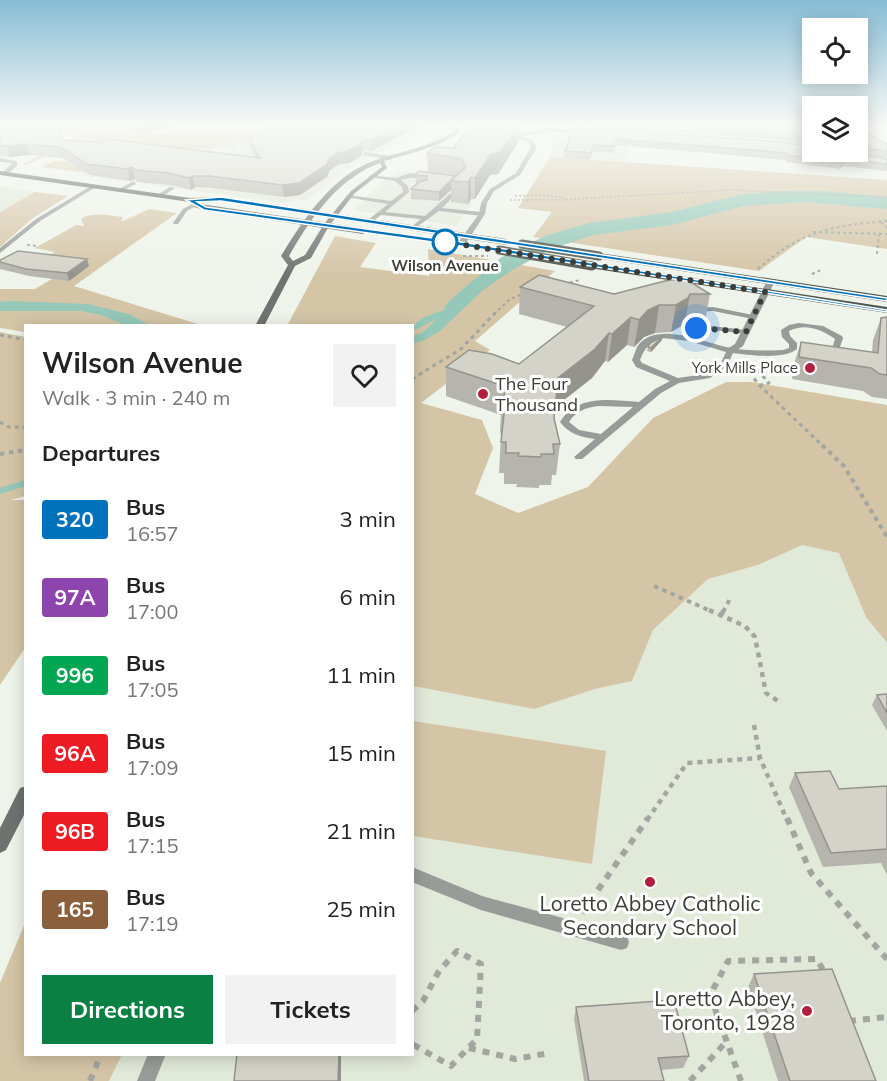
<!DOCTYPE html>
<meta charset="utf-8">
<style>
:root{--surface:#fff;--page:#f2f2f2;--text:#222;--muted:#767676;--accent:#0b8043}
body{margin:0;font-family:Mulish,sans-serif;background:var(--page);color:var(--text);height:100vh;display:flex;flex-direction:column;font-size:22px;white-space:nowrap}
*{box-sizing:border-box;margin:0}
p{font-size:20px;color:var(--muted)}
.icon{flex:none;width:33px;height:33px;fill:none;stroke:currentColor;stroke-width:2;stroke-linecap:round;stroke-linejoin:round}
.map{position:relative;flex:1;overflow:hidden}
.drawer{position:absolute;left:24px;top:324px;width:390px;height:732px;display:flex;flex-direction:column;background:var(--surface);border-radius:0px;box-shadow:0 3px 15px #0003}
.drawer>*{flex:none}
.badge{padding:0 12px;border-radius:4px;font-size:21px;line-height:39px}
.tools{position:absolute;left:802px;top:18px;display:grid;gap:12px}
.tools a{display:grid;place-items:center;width:66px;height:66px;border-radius:0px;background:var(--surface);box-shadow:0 3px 15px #0003;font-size:30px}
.you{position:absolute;width:30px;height:30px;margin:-15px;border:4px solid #fff;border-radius:50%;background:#1a73e8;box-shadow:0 0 0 9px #1a73e833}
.map>.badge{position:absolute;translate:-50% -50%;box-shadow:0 0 0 3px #fff}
h2{padding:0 18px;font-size:22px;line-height:54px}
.round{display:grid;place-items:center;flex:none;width:63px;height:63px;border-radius:0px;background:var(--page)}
.overview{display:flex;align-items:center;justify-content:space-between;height:102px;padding:0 18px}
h1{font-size:28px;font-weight:700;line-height:45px}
.button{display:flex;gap:12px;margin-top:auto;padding:12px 18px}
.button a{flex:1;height:69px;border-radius:0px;background:var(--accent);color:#fff;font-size:24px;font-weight:700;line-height:69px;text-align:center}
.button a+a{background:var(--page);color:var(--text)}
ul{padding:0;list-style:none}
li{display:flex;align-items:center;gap:18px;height:78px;padding:0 18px}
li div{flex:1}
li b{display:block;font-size:22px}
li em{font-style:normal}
li .badge{min-width:66px;font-weight:700;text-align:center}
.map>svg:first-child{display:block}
.built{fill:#e1e9d9}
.green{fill:#d5c5a7}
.water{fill:#95c8b8}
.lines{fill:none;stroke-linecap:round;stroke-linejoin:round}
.stream{stroke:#95c8b8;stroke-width:6}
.river{fill:#95c8b8;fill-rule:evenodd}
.path-far5{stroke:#a2a69f;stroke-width:1.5;stroke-dasharray:2 2;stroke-linecap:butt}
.path-far4{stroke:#a2a69f;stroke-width:2;stroke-dasharray:3 3;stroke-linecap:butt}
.path-far3{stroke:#a2a69f;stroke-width:3;stroke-dasharray:4 4;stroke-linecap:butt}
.path-far2{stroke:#a2a69f;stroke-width:4;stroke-dasharray:4.5 4.5;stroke-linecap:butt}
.path-far1{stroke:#a2a69f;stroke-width:4.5;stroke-dasharray:5 5;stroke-linecap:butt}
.path{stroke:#a2a69f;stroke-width:6;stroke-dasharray:7 7;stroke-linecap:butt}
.service{fill:#989c99;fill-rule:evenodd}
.minor{fill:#989c99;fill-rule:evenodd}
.secondary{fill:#6e736f;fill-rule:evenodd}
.primary{fill:#505751;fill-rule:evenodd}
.primary-bridge{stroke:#505751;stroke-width:9}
.wall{fill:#b6b5ad}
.shaded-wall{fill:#94948d}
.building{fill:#d4d3c9;stroke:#94948d;stroke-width:1.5}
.line{fill:#0072bc;stroke:#fff;stroke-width:1.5}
.walk{stroke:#3b3d39;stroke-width:6;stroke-dasharray:0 10.8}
.stop-dot{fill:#fff;stroke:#0072bc;stroke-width:3}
.poi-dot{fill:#b3203d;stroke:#fff;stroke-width:2}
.labels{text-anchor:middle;stroke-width:6;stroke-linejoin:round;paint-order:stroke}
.far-stop-label{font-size:15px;font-weight:bold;fill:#3b3d39;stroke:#fff}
.far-poi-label{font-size:15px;fill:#3b3d39;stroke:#fff;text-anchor:end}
.poi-label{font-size:18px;fill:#3b3d39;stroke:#fff;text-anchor:start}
.near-poi-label{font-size:21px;fill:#3b3d39;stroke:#fff}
</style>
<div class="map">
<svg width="887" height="1081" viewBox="0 0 887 1081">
<rect width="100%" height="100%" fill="#eff4ea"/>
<g class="built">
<path d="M302 125H447L372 155 344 171 308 199 284 203 78 175 112 157 265 138Z"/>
<path d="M561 133 631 136 626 162 550 157 553 146 551 142 539 136Z"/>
<path d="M400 171 486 181 457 226 353 210 385 179Z"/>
<path d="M0 186 35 192 0 212Z"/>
<path d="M802 545 839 553 866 617 887 643V1081H109L122 1055 412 1054 413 686 534 709 595 689 631 681 653 630 708 579 758 565Z"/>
</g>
<g class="green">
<path d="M0 125H106L154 133 291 126 265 138 168 154 112 157 80 172 41 167 54 161 72 162 63 149 26 165H22C37 156 61 148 75 135L33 129H0Z"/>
<path d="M550 157 887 180V249L806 237 759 271 533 237 552 212 518 208Z"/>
<path d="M35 192 68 196 33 218 0 247V212Z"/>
<path d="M149 209 177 213 74 286 201 325 26 326 25 332 0 328V289H35L67 270 34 264 55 252 35 248 76 225 84 226 81 219C92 211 108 216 123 217L121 221H123Z"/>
<path d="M335 236 376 243 360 267 429 276 428 249 555 271 475 341 490 350 421 403 482 420 493 448 475 494 518 513 588 487 653 418 726 382H752L887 405V643L866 617 839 553 802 545 758 565 708 579 653 630 632 681 595 689 534 709 413 686 412 326H287Z"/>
<path d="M0 332 26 337 25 496 11 500H25V648L0 685Z"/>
<path d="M413 721 606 751 592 864 413 836Z"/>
<path d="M25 923 26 1054 122 1055 109 1081H0V983Z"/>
</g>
<g class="water">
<path d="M553 241 543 249 523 260 514 269 483 290 440 331 423 341 413 343V336L422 333 437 319 413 331V326L422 318 444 310 446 304 471 282 512 252 525 245Z"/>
<path d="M9 301 88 304 129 314 149 325H125L101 315 81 311H0V302Z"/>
</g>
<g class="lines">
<path class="stream" d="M0 491 26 483"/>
<path class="river" d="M784 191H825L887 197V209L805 202 743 206 672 225 593 235 549 250 516 268 508 270 500 268 496 263 500 258 545 236 589 223 672 212 743 194Z"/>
<g class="path-far5">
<path d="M77 125 96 135 105 143"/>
<path d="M230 145 240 158"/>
<path d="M209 148 253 142"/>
<path d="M176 149 192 146 209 148 210 151 207 153"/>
<path d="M515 196 542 195 565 198"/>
<path d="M510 200H560L730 190 887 197"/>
</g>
<g class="path-far4">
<path d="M881 222 887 228"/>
<path d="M813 232 887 234"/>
<path d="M27 245 38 246"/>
<path d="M877 254 879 234"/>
<path d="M463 256H488"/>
<path d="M758 269C799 232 833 225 887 221"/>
<path d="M812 274 821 270"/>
<path d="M564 284 580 280"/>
<path d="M494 314 509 300 524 293"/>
</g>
<g class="path-far3">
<path d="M0 335 26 340"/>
<path d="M744 366 760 386 823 446"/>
<path d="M751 366H754L769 383 761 385"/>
<path d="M412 379 461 349 495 313"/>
<path d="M0 422 9 427H26"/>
</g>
<g class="path-far2">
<path d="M822 445 844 466 887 537"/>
<path d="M0 454 26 450"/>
<path d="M654 586 713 612"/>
<path d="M723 612 731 597"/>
</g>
<g class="path-far1">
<path d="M709 610 745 626 755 637 766 693 781 703"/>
<path d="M721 615 724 610"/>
<path d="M754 725 760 758 787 820"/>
<path d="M647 820 687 763 760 758"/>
</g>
<g class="path">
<path d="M787 818 811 873 887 959"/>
<path d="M582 913 648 818"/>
<path d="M671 1000 710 995"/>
<path d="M412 1011 423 1001 439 971 457 951 481 964 477 1039 451 1066 412 1044"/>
<path d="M849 1021 887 1017"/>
<path d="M469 1048 515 1059 550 1053"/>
<path d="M90 1081 101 1054"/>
<path d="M690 1081 727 1041"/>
<path d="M741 1081 710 995 728 961 817 959 824 972"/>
</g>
<g class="service">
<path d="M443 125H450L460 130 456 131Z"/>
<path d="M365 152 390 156 393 158 390 160 363 155Z"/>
<path d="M0 158 17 161V166L6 175H2V173L12 163 0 162Z"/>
<path d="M410 173 431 177C422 180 413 176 401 180L408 186 409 192 385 212 425 216 461 184 464 186 442 208 482 212 485 214 482 216 439 211 414 229 411 227 421 219 381 215 372 222H368V220L388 204 345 197 348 195 391 201 403 192 402 187 395 181 368 177 371 175 396 178Z"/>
<path d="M134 181 136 184 122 191 117 190Z"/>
<path d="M91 186 96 187 40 221 0 253V248L36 219Z"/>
<path d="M170 187 175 188 161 197H157V195Z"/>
<path d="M194 203 199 204 187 211 178 224H174L173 223 183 209Z"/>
<path d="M713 307 753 315 757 317 753 319 713 311 694 312 690 310 694 308Z"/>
<path d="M686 323 746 330 750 332 746 334 689 327 685 325Z"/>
<path d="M799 323 823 326 842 336 843 338 838 353H835L831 351 835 339C821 329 805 323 789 331L790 336 797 343V349C784 360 750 355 733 353L727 366 710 378 679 383 661 393 582 459H576L574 457 595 439C581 437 569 434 560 422 578 394 610 400 639 402L655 389 670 381 636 367 632 360C634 356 635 351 637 347 654 320 703 342 726 347 744 351 764 351 783 350L789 348V344L782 337 781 330 789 325ZM662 338 689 341 726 352 721 363 705 374 678 378 642 363 640 360C645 348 649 342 662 338ZM598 406 633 407 601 434 579 430 569 422C576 411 585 408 598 406Z"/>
<path d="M412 867 482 896 621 934 627 936 629 942 627 948 621 950 481 910 412 882Z"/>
<path d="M148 1054H166L155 1081H137Z"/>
</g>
<g class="minor">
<path d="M858 125 887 145V150L858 129Z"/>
<path d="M551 128 591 131 588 133 551 132 523 136 532 140 537 147 520 175 494 191 487 203 485 214 464 246H458L457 244 479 214 481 203 490 189 516 173 531 147 528 142 514 136V134Z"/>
<path d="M768 279 775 281 743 346 733 353H727V349L735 344Z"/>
</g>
<g class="secondary">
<path d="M458 128 461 130C451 144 401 156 384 161L387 168 355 193 329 226 311 258 295 266 264 326H255L288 265 281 256C303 220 331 177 373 161 401 151 434 147 458 128ZM380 163 382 167 351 191 324 224 305 255 293 261 289 256C310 219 338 178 380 163Z"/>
<path d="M26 786V811L6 850 0 853V828L20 788Z"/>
</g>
<g class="primary">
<path d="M0 171 190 198 221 197 506 239 510 242 506 245 221 201 190 202 0 175Z"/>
<path d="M194 203 363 228 367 231 363 234 204 210 194 207Z"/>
<path d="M599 253 887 296V302L596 258 594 256Z"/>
<path d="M592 263 887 307V313L589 268 587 266Z"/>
</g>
<g class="primary-bridge">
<path d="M522 244 599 256"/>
<path d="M499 250 592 266"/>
</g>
</g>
<g class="wall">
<path d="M112 125H176L168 127 169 129 139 133Z"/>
<path d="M277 125H421L371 151H363L361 156 349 163 339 164 329 171 328 176 300 195 284 197 211 188 195 187 191 190 170 185 137 182 135 179 130 181 90 175 62 158 30 155 10 157 0 156V126L63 140 255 157 250 148 249 138 278 126Z"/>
<path d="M471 125H520L519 141 498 174 490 175 475 199H471L468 204 451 202V190L439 201 411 199V189L417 184H416L415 175 428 172 427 153 454 148Z"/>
<path d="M576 125H813V145L769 139 576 126Z"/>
<path d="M573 128 813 152H858V129L887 144V158L853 153 887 159V171L843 166 840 169 786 162V160L616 145 614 153 593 152 590 160 564 158 565 151Z"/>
<path d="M87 259 89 266 69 281 29 276 0 269V260Z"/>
<path d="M520 287 614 294H710L705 321H685L683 325 671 332 655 333 644 337 634 347 627 345 608 362 605 361 592 378 555 407 554 418 560 444 556 475H552L551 485H539V488L516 487 517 484H504V473H499L501 436 500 431 501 415 446 396V367L519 364 567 327 519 314Z"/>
<path d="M887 317V399L872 397 863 391 792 379 794 364 801 342 872 352 873 340 881 318Z"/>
<path d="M663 336 662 340 651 352 647 351 648 347Z"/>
<path d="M887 694V731L872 705 877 695Z"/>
<path d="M795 773 839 789 887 786V875L881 863 823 867 789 787Z"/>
<path d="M754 974 876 1081H778L748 987Z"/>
<path d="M576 1007 689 1056 683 1068 661 1070 664 1081H584L574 1019Z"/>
</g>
<g class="shaded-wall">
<path d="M137 125H176L168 127 169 129 139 133Z"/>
<path d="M400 125H421L371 151V140Z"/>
<path d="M518 125H520L519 141 498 174 490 175 475 199V178L491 154Z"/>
<path d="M363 140V151L361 156 349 163 339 164 329 171 328 176 300 195 284 197 282 185Z"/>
<path d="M26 144 30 155 10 157 7 146Z"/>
<path d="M845 159 843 166 840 169 842 162Z"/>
<path d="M132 167 135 179 130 181 127 169Z"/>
<path d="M193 176 195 187 191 190 189 178Z"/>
<path d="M471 177V199L468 204V182Z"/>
<path d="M451 181V190L439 201V192Z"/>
<path d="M87 259 89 266 69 281 67 273Z"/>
<path d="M690 294 685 321 683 325 671 332 676 305Z"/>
<path d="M659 305 655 333 644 337 634 347 639 320 648 310Z"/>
<path d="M631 317 627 345 608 362 612 334Z"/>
<path d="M609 333 605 361 592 378 555 407 558 378Z"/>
<path d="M663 336 662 340 651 352V348Z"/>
<path d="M339 1054H341V1081H338Z"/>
</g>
<g class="building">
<path d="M2 125H57L63 140 102 143 107 139 260 158 249 138 279 125H400L371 140H363L360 145 348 151 338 153 328 160 327 164 299 183 282 185 210 176H193L189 178 168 173 135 170 132 167 127 169 87 164 60 147 26 144 7 146H0V126Z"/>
<path d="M471 125H518L499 153 491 154 475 178 471 177 468 182 451 181 466 167 462 159 427 153 435 147 454 148Z"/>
<path d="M659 125H813V138L771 132Z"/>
<path d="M573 128 770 141 813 146V152H847L887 159V164L845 159 842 162 787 155V153L617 139 614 146 594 145 591 153 565 151Z"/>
<path d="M858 129 887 144V151L858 147Z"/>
<path d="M419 171 455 176 439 192 411 189 419 182 427 180V176L415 175Z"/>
<path d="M18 251 87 259 67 273 26 269 0 262V260Z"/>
<path d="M539 275 614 294 665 281 684 278 710 294H690L688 298 676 305H659L648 310 639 320 631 317 612 334 609 333 595 349 558 378 554 418 560 444H553L554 454H541V457L518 456 519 453H506V442H501L504 414 502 401 507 387 446 367 469 350 492 354 519 364 594 306 520 287Z"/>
<path d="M887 317V375L880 374 871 368 799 357 801 342 878 353 881 318Z"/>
<path d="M663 336 651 348 648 347 650 343Z"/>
<path d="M887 694V713L877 695Z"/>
<path d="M830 771 839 789 887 786V849L831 853 795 773Z"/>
<path d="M832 969 876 1081H790L754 974Z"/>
<path d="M674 1000 689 1056 658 1058 664 1081H589L576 1007Z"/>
<path d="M237 1054H339L338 1081H234Z"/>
</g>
<linearGradient id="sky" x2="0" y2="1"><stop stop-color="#87bcd5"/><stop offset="0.45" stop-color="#f8faf6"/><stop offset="1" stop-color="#f8faf6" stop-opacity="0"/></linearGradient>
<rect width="887" height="277" fill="url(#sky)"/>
<path class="line" d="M221 197 887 298V301L221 201 197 202 206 207 461 242 887 310V312L461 246 204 210 186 200Z"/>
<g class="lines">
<path class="walk" d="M445 242 765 292 746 332 696 328"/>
</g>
<circle class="stop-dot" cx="445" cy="242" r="12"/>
<g class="poi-dot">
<circle cx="810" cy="368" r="6"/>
<circle cx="483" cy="394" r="6"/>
<circle cx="650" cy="882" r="6"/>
<circle cx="807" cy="1011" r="6"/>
</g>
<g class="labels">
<g class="far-stop-label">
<text x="445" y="271">Wilson Avenue</text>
</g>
<g class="far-poi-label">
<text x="798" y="373">York Mills Place</text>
</g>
<g class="poi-label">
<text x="495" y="390">The Four<tspan x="495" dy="21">Thousand</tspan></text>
</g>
<g class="near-poi-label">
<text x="650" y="911">Loretto Abbey Catholic<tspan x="650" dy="24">Secondary School</tspan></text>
<text x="795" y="1006" text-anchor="end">Loretto Abbey,<tspan x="795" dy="24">Toronto, 1928</tspan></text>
</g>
</g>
</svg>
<div class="tools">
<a><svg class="icon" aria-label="locate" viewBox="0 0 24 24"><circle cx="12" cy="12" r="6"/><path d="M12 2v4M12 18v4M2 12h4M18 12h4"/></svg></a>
<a><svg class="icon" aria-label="layers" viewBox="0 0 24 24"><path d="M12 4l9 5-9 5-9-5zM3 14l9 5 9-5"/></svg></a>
</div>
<div class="you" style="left:696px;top:328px"></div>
<section class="drawer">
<div class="overview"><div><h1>Wilson Avenue</h1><p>Walk · 3 min · 240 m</p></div><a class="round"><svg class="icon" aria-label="heart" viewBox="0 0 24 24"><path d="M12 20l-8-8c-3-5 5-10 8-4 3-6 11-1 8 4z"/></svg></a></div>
<h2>Departures</h2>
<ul>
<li><span class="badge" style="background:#0072bc;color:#fff">320</span><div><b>Bus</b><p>16:57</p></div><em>3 min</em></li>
<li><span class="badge" style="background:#8e44ad;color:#fff">97A</span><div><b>Bus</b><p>17:00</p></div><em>6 min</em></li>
<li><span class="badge" style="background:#00a651;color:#fff">996</span><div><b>Bus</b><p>17:05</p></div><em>11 min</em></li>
<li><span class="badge" style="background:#ed1c24;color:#fff">96A</span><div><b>Bus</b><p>17:09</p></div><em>15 min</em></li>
<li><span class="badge" style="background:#ed1c24;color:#fff">96B</span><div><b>Bus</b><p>17:15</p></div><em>21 min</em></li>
<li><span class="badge" style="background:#8b5e3c;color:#fff">165</span><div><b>Bus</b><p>17:19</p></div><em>25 min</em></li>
</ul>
<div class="button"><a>Directions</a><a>Tickets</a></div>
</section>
</div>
